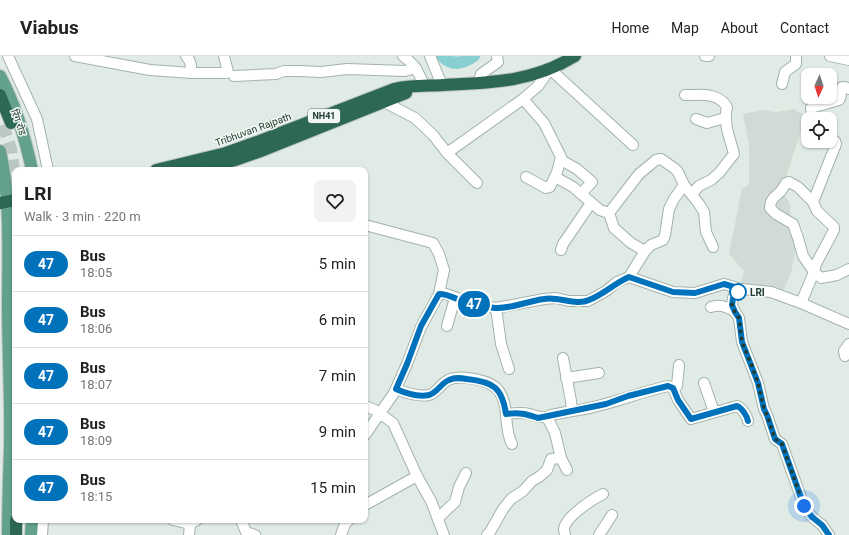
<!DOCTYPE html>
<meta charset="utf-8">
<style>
:root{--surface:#fff;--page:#f2f2f2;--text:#222;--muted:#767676;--line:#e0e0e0}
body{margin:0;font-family:Roboto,"Noto Sans Devanagari",sans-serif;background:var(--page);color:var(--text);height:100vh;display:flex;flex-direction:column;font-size:15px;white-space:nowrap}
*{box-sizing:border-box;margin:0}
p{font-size:13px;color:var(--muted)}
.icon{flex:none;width:22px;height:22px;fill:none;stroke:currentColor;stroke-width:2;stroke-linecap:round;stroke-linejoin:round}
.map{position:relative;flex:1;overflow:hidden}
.sheet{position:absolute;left:12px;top:111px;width:356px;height:356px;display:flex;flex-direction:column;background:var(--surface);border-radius:8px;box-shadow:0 1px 3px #0004}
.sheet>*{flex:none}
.badge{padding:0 8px;border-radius:13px;font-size:14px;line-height:26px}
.needle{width:26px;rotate:183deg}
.buttons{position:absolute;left:801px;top:12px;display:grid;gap:8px}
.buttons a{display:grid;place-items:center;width:36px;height:36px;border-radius:8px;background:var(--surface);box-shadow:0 1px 3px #0004;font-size:20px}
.you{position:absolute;width:20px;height:20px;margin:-10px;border:3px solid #fff;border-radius:50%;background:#1a73e8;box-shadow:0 0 0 6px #1a73e833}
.map>.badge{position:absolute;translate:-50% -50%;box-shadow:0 0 0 2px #fff}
.round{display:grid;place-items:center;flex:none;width:42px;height:42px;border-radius:8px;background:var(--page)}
.overview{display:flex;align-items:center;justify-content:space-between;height:68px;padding:0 12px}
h1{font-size:19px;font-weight:700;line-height:30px}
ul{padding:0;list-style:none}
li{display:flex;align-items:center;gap:12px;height:56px;padding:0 12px;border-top:1px solid var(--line)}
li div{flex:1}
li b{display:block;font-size:15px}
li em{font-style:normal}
li .badge{min-width:44px;font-weight:700;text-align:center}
header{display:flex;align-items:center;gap:24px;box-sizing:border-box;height:56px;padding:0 20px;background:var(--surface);border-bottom:1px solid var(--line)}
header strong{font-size:19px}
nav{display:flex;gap:22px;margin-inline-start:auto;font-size:14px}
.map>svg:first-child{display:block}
.built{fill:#cfdbd4}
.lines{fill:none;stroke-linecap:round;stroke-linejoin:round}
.river{stroke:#88cfd1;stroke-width:12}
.highway-tunnel{stroke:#bac8c1;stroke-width:12;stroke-dasharray:12 6;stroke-linecap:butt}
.minor-casing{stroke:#a3b3ab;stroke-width:12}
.major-casing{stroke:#c1c8c5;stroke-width:14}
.highway-casing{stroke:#c1c8c5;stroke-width:14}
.minor{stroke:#fff;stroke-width:10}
.major{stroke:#64a18a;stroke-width:12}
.highway{stroke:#2c6855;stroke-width:12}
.line-casing{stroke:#fff;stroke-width:9}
.line{stroke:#0072bc;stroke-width:6}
.walk{stroke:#213c31;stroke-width:4;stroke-dasharray:0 7.2}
.stop-dot{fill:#fff;stroke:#0072bc;stroke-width:2}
.labels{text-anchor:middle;stroke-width:3;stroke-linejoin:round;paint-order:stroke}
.shield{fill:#f1f8f3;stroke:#5f746b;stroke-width:1}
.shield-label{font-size:9px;font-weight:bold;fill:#213c31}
.street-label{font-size:10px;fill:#213c31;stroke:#f1f8f3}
.stop-label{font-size:10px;font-weight:bold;fill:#213c31;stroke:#f1f8f3;text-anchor:start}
</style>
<header>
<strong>Viabus</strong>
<nav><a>Home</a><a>Map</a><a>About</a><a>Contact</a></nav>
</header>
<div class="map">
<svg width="849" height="479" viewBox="0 0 849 479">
<rect width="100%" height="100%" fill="#e0ebe5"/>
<path class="built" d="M794 53 806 60 781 135 790 147 791 168 796 190 791 217 782 237 741 227 744 215 729 198 742 133 749 128V89L743 58 762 54 776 56Z"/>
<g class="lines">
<path class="river" d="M442 0C452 10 463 8 474 0"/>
<path class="highway-tunnel" d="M3 69 11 93 15 122"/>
<defs>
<g id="minor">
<path d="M8 0 37 63 48 114"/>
<path d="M75 0 150 14 192 17H226L228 16 224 0"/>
<path d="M186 0C191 4 191 11 192 17"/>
<path d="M403 0C414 7 420 18 424 30"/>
<path d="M430 0 442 29"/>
<path d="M705 0H709"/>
<path d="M830 0 849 4"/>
<path d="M234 20 276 18 284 15H299L321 16 347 13 405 15 416 12"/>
<path d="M478 28 481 18 498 6 497 0"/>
<path d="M782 28 785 16 796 8V0"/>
<path d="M685 39C700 39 718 36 727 51 723 68 730 82 734 98L719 117 711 124 699 130 692 138"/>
<path d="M523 43 544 67 561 101 557 116 550 131 546 132 526 121"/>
<path d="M384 46 415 62 433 79 447 97 523 43 538 30 550 13 633 89"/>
<path d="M696 63 707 67 725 62"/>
<path d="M812 63 811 52 839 44C842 41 840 35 842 31H845L849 33"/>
<path d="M447 97 477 127"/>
<path d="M561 104 577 113 592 126 581 138"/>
<path d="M555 121 573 131 600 154 609 157 614 172 631 187 645 195 651 189 663 184 665 179 669 153 674 143 684 129"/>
<path d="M813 146 798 131 789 126 786 127C784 130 783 133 780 136 775 141 770 143 770 152L776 158 793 168 798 182 803 200 814 216 821 222 837 219 849 213"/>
<path d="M609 157 639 118 656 104 661 103 674 112 678 116 684 129 699 148 704 156 706 176 713 191"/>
<path d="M365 169 433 187 439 198 444 214 439 238 421 271 407 308 394 337 365 379"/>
<path d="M561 194 563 188 591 147"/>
<path d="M629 221 645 195"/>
<path d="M741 233 735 238 733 242 732 249 735 256 739 262 742 286 758 327 764 353 767 359 775 383 782 388 804 450 812 461 822 469 829 479"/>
<path d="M439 238H446L474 248 496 252 544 243 556 242 569 245H588L606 235 617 226 629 221 673 236 695 237 724 228 741 233 771 236 801 247 849 268"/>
<path d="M801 247 814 216 816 208 834 174V171L817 155 813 146 836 88 835 85 830 82"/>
<path d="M711 251C721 248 727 251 735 256"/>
<path d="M496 252 501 288 509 313"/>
<path d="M447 270 455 242"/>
<path d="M845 300 844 295 849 288"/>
<path d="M566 322 599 317"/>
<path d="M704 327 714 356"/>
<path d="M673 332 677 330 679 309"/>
<path d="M396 333C406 337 418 341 429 339 437 337 441 327 448 324 460 318 492 324 499 335 510 351 503 372 512 388"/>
<path d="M365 350 375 354 393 367 417 420 431 445 444 479"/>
<path d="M572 355C605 351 636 337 668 330L673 332 678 344 691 363 737 350C742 352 747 360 748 365"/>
<path d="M506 358C514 357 522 356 530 358 537 360 539 362 547 361L555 377 561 402 567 414"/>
<path d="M547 361 551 359 572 355 571 345 563 302"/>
<path d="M365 449 417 420"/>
<path d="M438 462 455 446 459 431 466 417"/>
<path d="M173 464 190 468 197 464"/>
<path d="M241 464 246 476 255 479"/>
<path d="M42 479 43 464"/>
<path d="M189 479 190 468"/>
<path d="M341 479 345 468 349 464"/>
<path d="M487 479 490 476 503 453 511 443 523 435 532 425 539 421 547 414 551 403 561 402"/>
<path d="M565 479C565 478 564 474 564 473 565 461 593 443 603 438"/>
<path d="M599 479 612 459"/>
</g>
<g id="major">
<path d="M0 20C16 50 25 81 32 114"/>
<path d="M0 95C11 143 8 199 8 249 8 296 11 344 10 391 9 421 8 450 8 479"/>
<path d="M31 479 32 464"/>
</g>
<g id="highway">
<path d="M0 39 11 67"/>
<path d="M156 114 226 97 257 86 394 33C410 29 427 30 443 29 491 27 533 26 575 0"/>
<path d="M199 114 235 104 261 95 406 37"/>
<path d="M0 147 15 144"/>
<path d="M16 479V464"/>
</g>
</defs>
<use href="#minor" class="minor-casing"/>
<use href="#major" class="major-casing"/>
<use href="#highway" class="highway-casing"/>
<use href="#minor" class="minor"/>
<use href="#major" class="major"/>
<use href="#highway" class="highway"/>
</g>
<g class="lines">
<defs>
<path id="line" d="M748 365C747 360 742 352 737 350L691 363 678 344 673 332 668 330 628 340 606 348 538 362C526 358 519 356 506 358 502 331 493 326 467 323 461 322 455 321 449 324 441 327 437 337 429 339 419 341 405 337 396 333L407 308 421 270 439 238C448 238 454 242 462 245 473 248 484 251 495 252 511 253 528 245 544 243 558 240 576 250 589 244 604 238 615 227 629 221L673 236 695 237 724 228 741 233 735 238 733 242 732 249 735 256 739 262 742 286 758 327 764 353 767 359 775 383 782 388 804 450 812 461 822 469 829 479"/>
</defs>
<use href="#line" class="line-casing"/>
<use href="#line" class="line"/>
<path class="walk" d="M738 236 733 242 732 249 735 256 739 262 742 286 752 310 758 327 764 353 767 359 775 383 782 388 804 450"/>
</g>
<circle class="stop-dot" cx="738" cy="236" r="8"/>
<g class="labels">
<rect class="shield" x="308" y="53" width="32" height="14" rx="3"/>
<g class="shield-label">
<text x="324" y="63">NH41</text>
</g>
<g class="street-label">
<text transform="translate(19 66) rotate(70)" y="4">रिंग रोड</text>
<text transform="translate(253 73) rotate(-20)" y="4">Tribhuvan Rajpath</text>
</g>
<g class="stop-label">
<text x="750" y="240">LRI</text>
</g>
</g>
</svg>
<div class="buttons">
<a><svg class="needle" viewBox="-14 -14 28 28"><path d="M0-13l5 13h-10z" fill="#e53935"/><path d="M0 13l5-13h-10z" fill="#767676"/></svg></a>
<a><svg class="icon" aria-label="locate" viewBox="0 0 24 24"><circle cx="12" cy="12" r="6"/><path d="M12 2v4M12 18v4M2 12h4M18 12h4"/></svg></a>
</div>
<div class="you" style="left:804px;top:450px"></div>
<b class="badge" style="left:474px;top:248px;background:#0072bc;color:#fff">47</b>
<section class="sheet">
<div class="overview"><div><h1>LRI</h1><p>Walk · 3 min · 220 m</p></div><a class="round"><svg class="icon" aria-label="heart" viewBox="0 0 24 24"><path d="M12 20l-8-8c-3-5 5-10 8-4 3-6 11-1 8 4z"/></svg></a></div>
<ul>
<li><span class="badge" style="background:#0072bc;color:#fff">47</span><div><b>Bus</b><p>18:05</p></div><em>5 min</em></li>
<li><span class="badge" style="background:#0072bc;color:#fff">47</span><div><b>Bus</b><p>18:06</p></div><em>6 min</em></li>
<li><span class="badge" style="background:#0072bc;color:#fff">47</span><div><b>Bus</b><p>18:07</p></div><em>7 min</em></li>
<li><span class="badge" style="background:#0072bc;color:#fff">47</span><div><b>Bus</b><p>18:09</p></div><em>9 min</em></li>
<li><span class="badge" style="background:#0072bc;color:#fff">47</span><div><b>Bus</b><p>18:15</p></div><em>15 min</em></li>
</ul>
</section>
</div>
